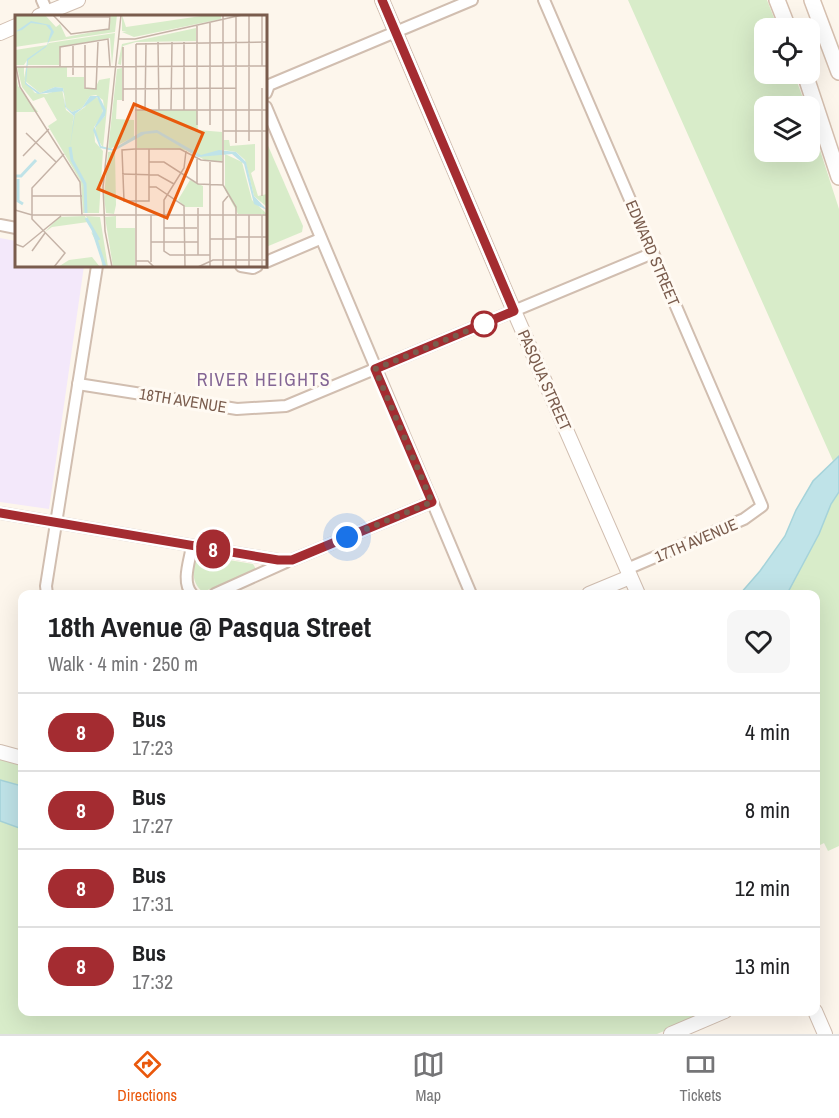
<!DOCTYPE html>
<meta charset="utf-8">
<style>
:root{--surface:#fff;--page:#f6f6f6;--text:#202124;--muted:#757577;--line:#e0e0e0;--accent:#ea580c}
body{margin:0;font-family:"Archivo Narrow",sans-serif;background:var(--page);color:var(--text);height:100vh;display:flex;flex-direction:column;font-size:22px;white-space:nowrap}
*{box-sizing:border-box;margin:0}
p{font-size:20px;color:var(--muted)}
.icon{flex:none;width:33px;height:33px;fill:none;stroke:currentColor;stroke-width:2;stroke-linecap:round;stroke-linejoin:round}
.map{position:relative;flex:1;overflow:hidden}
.panel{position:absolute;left:18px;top:590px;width:802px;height:426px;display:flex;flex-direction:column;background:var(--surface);border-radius:12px;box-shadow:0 6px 24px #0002}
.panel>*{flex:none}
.badge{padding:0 12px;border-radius:20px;font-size:21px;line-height:39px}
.tools{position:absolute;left:754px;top:18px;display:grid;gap:12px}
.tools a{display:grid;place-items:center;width:66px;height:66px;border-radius:12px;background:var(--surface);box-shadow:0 6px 24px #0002;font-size:30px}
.you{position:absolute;width:30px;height:30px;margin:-15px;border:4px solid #fff;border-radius:50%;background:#1a73e8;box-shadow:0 0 0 9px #1a73e833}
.map>.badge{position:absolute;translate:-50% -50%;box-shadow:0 0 0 3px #fff}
.round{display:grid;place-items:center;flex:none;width:63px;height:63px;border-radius:12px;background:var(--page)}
.head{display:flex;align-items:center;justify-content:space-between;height:102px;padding:0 30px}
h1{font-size:28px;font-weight:700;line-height:45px}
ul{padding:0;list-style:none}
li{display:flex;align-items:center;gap:18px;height:78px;padding:0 30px;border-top:2px solid var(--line)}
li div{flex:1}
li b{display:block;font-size:22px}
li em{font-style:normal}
li .badge{min-width:66px;font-weight:700;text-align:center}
.tabs{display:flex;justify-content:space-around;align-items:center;height:84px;border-top:2px solid var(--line);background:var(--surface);font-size:16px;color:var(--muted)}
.tabs a{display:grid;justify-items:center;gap:3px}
.tabs .current{color:var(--accent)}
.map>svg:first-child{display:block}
.education{fill:#f3e8fa}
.green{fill:#d8ecc9}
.water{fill:#bfe3e8;stroke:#a5d3da;stroke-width:1.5}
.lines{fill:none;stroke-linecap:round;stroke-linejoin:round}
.minor-casing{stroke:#d1beb0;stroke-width:14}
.tertiary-casing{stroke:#d1beb0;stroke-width:16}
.secondary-casing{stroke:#d6c0b0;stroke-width:18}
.minor{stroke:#fff;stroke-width:10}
.tertiary{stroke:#fff;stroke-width:14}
.secondary{stroke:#fff;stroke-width:15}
.line-casing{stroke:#fff;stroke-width:14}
.line{stroke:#a42c31;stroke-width:9}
.walk{stroke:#7a5c4d;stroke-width:6;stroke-dasharray:0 10.8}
.stop-dot{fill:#fff;stroke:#a42c31;stroke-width:3}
.labels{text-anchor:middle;stroke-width:6;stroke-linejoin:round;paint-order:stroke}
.street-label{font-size:16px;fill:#7a5c4d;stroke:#fffaf3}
.neighbourhood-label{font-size:18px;letter-spacing:1.5px;fill:#846695;stroke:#fffaf3}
.inset-river{fill:none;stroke:#bfe3e8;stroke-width:3}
.inset-road{fill:none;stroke:#c5b3a7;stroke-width:1.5}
.view{fill:#e8590c;fill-opacity:0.15;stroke:#e8590c;stroke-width:3}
.inset-edge{fill:none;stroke:#7a5c4d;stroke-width:3}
</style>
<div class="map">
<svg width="839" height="1034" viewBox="0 0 839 1034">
<rect width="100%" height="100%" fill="#fdf6ec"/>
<path class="education" d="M0 238 16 241V266H84L49 509 0 502Z"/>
<g class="green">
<path d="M628 0H767L778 28H765V74H794L806 106H765V152H810V119L839 209V456L833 461Z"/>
<path d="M266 141 303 226 302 232 266 247Z"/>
<path d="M839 492V846L828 851 824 843 816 847V594H786L819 534 831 504Z"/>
<path d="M199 555 253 564 256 569 203 592C191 583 193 570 195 557Z"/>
<path d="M0 759 22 764V1011H711L657 1034H0Z"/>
</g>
<g class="water">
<path d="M839 456V492L831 504 819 534 788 592 786 594H740L760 571 785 536 796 510 813 481Z"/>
<path d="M0 780 22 786V829L0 821Z"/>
</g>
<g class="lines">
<defs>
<g id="minor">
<path d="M42 0 49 16"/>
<path d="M544 0 762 506 744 519 627 569"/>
<path d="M266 93 269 85 472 0"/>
<path d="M266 107 471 594"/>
<path d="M0 225 16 228"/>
<path d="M266 262 320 239"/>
<path d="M241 266 253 268 257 266"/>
<path d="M78 384 237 409 286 406 653 253"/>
<path d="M0 513 278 560H292L432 502"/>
<path d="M47 594 46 586 97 266"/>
<path d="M192 594C181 582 190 560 192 546"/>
<path d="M215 594 286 562"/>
</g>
<g id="tertiary">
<path d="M382 0 514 311 638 594"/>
<path d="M39 16 78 0"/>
<path d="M0 33 16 26"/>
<path d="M589 594 630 577"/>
<path d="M0 752 22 758"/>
<path d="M815 1011 825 1034"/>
<path d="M671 1034 725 1011"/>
</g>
<g id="secondary">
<path d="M777 0 788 28"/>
<path d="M812 0 839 72"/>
<path d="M805 74 839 177"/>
</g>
</defs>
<use href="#minor" class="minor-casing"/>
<use href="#tertiary" class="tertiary-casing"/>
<use href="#secondary" class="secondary-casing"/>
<use href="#minor" class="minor"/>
<use href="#tertiary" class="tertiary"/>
<use href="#secondary" class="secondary"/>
</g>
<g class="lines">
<defs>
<path id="line" d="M0 513 278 560H292L432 502 375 369 514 311 382 0"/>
</defs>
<use href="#line" class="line-casing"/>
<use href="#line" class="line"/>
<path class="walk" d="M347 537 432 502 375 369 484 324"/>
</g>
<circle class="stop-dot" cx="484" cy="324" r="12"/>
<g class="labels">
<g class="street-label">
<text transform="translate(653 253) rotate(67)" y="6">EDWARD STREET</text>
<text transform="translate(545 380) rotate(66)" y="6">PASQUA STREET</text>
<text transform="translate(183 400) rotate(9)" y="6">18TH AVENUE</text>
<text transform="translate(696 540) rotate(-23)" y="6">17TH AVENUE</text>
</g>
<g class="neighbourhood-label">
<text x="264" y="386">RIVER HEIGHTS</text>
</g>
</g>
<g transform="translate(15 15)">
<rect width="252" height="252" fill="#fdf6ec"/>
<path d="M0 0H30L41 12 45 9 51 22 94 14 96 0H102L100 17 0 32ZM107 0 111 12 193 0H206V4L119 22 107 17 112 16H107ZM181 13V26L121 27 108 31 106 50 103 49 107 29ZM100 18 97 50 95 23 45 32 44 50H12L13 44 9 50H0V35L32 30 14 44 34 28ZM2 52H9V63L11 53 52 52V62H69V73L80 74 84 65 95 63 88 133 80 119 81 110 90 101 88 85 81 80 75 81 67 93 57 97 51 92 48 73 40 72 25 78 9 65 20 78 31 79 47 74 51 95 59 101 57 110 60 99 70 92 74 85 80 81 87 87 88 100 79 112 80 127 88 136 84 198H68L66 167 33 111 42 105 29 82 18 86 7 72ZM0 53 3 71 23 97H0ZM107 53V85H102L101 104 119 105V122L93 135 102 54ZM122 95H182L183 115 207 117V146H192L170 135 122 133ZM209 125H214L215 131 240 129V155L236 158 243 181 252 179V192L239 181 230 145 221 137 209 135ZM100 136 101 190 99 199 91 198 89 182 93 137ZM210 139 227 147 237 185 252 199H223L210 175ZM175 165 188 171V192H170L163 185ZM70 201 73 207 37 212 30 217 44 202ZM71 201 85 202 93 252H87L86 236 76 217 84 224ZM101 201V213H120V252H98L90 202ZM77 242 85 252H43L54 245Z" fill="#d8ecc9"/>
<path d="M16 6 35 10 39 17 31 32 13 45 11 68 25 78 40 72 48 73 51 92 57 97 67 93 75 81H84L91 95 90 101 80 113 86 131 98 134 126 117 142 115 186 140 204 135 221 137 231 147 239 181 252 195 239 189 229 149 217 139 183 142 142 118 130 119 99 136 85 133 78 115 88 96 82 82 60 99 55 133 59 101 50 92 49 76 23 79 10 69 12 44 32 30 36 16 31 10 16 8 7 15 0 17Z" fill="#bfe3e8"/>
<path class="inset-river" d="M55 132 57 145 70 169 71 198M0 161H6L21 145M3 164V186L8 189M71 203 84 225M78 215 90 252"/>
<path class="inset-road" d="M38 0 56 19 94 14 95 0M208 0V170L221 192V252M247 0V51M45 2H95M221 2V128M195 8V110M182 11V110M103 24H120L227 0M143 27 144 95M121 29V252M121 29 252 27M70 30V73L81 74 83 27M108 32V51M0 52 252 51M1 52 5 72 65 167 67 200M45 52V32L93 24 95 51M58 60V31M108 74 221 73M108 86V52M120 95H252M130 95 131 28M156 95 157 27M169 95V27M208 116H252M11 118 41 147M234 126V0M120 134 107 135 109 186H134V134M120 134H165L186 145 208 147M171 136 169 153 149 185V236L155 240H195M8 141 34 114M134 147H149L183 169 208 170M107 159 143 160 159 169M182 169V144M134 172H141L169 191 170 252M17 181H67M247 181V73M0 195 17 200H252M247 200V252M149 213H182M221 222H252M195 224H221M136 227H183M0 229 8 232 46 201M17 236 30 218M183 240V193M121 246H133L139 252M136 247V200M39 252 50 238 17 204V173L49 139M97 252 90 216 88 172 106 0M183 252 198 245H252M195 252V147M208 252V187L213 181M234 252V200"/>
<path class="view" d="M119 89 188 118 152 203 83 174Z"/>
<rect width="252" height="252" class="inset-edge"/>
</g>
</svg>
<div class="tools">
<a><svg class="icon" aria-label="locate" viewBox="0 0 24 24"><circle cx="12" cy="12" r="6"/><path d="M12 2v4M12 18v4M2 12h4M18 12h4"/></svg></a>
<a><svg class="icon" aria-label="layers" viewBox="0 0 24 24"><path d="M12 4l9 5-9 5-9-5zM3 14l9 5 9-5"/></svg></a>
</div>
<div class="you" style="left:347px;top:537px"></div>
<b class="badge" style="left:213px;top:549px;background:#a42c31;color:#fff">8</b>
<section class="panel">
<div class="head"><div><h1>18th Avenue @ Pasqua Street</h1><p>Walk · 4 min · 250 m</p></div><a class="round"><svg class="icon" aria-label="heart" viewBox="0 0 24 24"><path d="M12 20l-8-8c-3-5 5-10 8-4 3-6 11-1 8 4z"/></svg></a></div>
<ul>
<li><span class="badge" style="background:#a42c31;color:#fff">8</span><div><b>Bus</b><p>17:23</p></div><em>4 min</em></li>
<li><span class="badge" style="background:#a42c31;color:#fff">8</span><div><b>Bus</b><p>17:27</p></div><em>8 min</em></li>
<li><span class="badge" style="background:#a42c31;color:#fff">8</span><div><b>Bus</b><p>17:31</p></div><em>12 min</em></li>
<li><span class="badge" style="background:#a42c31;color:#fff">8</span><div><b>Bus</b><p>17:32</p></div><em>13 min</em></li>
</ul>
</section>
</div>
<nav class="tabs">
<a class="current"><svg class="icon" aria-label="directions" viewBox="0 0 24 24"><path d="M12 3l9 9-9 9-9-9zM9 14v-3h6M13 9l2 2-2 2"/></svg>Directions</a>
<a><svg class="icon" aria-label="map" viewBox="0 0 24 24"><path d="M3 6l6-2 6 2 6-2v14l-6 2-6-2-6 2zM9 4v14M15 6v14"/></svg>Map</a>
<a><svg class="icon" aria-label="tickets" viewBox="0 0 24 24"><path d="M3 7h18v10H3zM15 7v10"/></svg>Tickets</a>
</nav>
